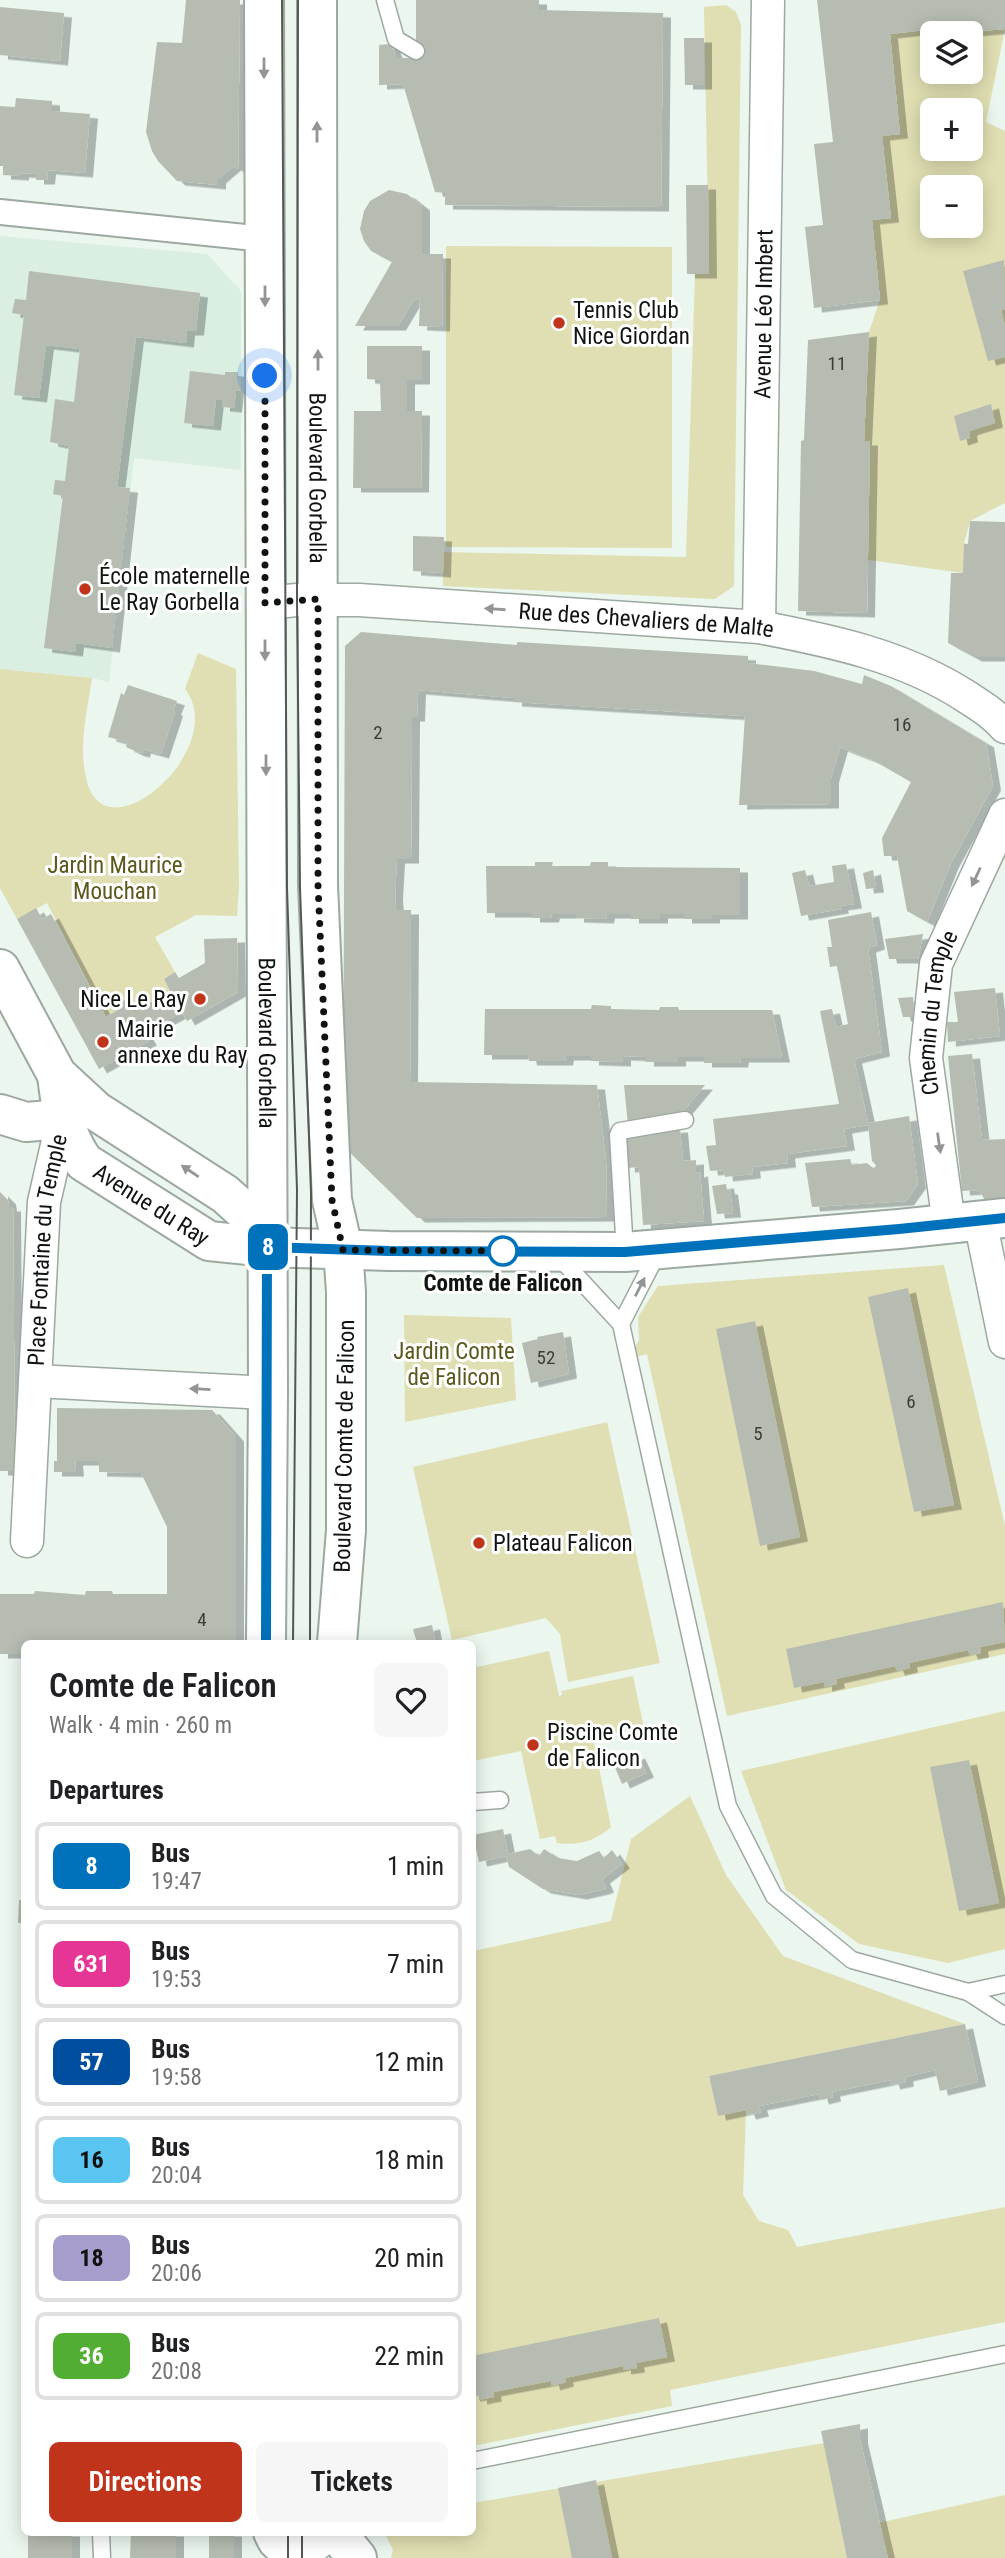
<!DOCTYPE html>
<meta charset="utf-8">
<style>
:root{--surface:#fff;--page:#f6f6f6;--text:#202124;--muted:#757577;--line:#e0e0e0;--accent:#c0341b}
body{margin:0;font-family:"Roboto Condensed",sans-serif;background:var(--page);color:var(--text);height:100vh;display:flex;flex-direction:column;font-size:26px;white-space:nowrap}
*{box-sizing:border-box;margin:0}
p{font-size:23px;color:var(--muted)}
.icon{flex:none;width:38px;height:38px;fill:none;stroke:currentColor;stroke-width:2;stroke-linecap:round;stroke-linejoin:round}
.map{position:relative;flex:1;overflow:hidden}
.drawer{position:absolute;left:21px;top:1640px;width:455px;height:896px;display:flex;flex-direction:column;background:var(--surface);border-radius:10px;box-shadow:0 4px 18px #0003}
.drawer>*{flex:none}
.badge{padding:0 14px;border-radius:10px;font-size:24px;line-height:46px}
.controls{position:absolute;left:920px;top:21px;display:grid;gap:14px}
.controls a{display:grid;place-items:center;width:63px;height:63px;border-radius:10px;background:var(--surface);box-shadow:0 4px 18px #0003;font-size:35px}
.you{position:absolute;width:35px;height:35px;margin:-18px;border:5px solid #fff;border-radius:50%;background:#1a73e8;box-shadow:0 0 0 10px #1a73e833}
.map>.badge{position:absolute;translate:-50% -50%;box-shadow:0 0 0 4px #fff}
h2{padding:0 28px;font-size:26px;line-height:63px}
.round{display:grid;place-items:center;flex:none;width:74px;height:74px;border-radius:10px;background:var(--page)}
.headline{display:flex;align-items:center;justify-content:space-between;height:119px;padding:0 28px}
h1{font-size:33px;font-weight:600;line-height:52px}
.action{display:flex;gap:14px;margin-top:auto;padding:14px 28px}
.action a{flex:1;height:80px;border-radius:10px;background:var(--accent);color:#fff;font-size:28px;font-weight:600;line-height:80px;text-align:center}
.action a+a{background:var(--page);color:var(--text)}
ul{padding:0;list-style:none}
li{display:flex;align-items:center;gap:21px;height:88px;margin:0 14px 10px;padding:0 14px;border:4px solid var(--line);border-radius:10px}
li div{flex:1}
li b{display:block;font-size:26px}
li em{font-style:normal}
li .badge{min-width:77px;font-weight:700;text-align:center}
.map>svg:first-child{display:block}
.built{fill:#daeee1}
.green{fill:#e0dfb3;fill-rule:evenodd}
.building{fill:#b6bcb1;filter:url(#shadow)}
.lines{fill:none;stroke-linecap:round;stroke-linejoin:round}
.service-casing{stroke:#9ca8a0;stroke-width:19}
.pedestrian-casing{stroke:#9ca8a0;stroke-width:28}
.minor-casing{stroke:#9ca8a0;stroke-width:35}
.tertiary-casing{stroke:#9ca8a0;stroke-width:42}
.secondary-casing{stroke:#9ca8a0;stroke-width:42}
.primary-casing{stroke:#9ca8a0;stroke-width:42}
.service{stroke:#fff;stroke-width:16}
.pedestrian{stroke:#fff;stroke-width:24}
.minor{stroke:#fff;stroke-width:32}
.tertiary{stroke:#fff;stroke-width:38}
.secondary{stroke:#fff;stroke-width:38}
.primary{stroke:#fff;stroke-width:38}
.tram{stroke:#525854;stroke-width:2}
.oneway{fill:#939594}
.line-casing{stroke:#fff;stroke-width:16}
.line{stroke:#0072bc;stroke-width:10}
.walk{stroke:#101411;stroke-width:7;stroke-dasharray:0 12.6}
.poi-dot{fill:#c0341b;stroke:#fff;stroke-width:2.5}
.stop-dot{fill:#fff;stroke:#0072bc;stroke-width:3.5}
.labels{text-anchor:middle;stroke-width:6;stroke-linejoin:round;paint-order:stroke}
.number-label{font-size:19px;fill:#3a3e39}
.poi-label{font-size:23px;fill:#101411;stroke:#fff;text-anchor:start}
.street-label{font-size:23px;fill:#101411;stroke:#fff}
.park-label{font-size:23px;fill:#5b581b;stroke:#fff}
.stop-label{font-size:23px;font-weight:bold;fill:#101411;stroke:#fff}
</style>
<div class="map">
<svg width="1005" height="2558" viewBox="0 0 1005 2558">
<defs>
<filter id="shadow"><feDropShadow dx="8" dy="4.5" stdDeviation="0" flood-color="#0004"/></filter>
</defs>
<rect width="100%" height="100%" fill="#eaf6ee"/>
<path class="built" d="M0 236 207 254 241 291V470L134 458 109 682 92 678 0 669Z"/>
<g class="green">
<path d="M726 5 736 12 741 25 734 586 715 599 443 586V552L686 557 695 274 709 272 704 7Z"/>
<path d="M970 25 971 32 1005 29 986 122 1005 131V503L970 521 964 543 968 544 963 573 868 560 870 442 864 441 869 332 880 299 872 220 891 218 882 136 900 134 890 34ZM933 33H971V72H933ZM933 110H971V149H933ZM933 187H971V226H933Z"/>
<path d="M446 246 672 247V548L446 547Z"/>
<path d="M198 653 236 669 239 887 237 916 196 915 155 937 175 972 164 979 170 991 134 1012 127 999 117 1004 119 1009 106 1017 47 903 17 919 0 888V669L92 678C87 713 77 749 88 785 110 854 230 747 185 689Z"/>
<path d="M944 1265 1005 1526V1654L727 1716 647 1354 629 1359 639 1340 638 1317 658 1286Z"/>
<path d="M404 1315 511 1318 516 1400 405 1422Z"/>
<path d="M607 1422 660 1663 568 1682 560 1634 546 1618 452 1640 413 1467Z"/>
<path d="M549 1651 559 1696 562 1695 561 1691 633 1676 644 1728 593 1738 611 1827C595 1841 579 1846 557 1843L555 1836 540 1839 521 1751 473 1761V1668Z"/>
<path d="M1005 1711V1949L948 1963 859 1944 786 1890 741 1771Z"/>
<path d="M690 1796 726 1875 783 1956 965 2024 709 2076 718 2115 746 2110 743 2195 759 2221 788 2230 797 2247 1005 2207V2322L670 2390 672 2406 473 2446V1951L611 1921 631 1839Z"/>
<path d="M824 2443 847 2558H391L393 2550 384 2532H472L473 2503Z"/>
<path d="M1005 2495V2558H888L878 2523Z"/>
</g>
<g class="building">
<path d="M186 0H240L238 169 233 166 218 179V185L177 181 158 161 152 151 146 132 157 42 182 43Z"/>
<path d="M416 0H539V10L663 13 661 207 445 205V193L435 192 403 84 379 85V45L391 44 396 58H416Z"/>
<path d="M817 0H1005V29L971 32 970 25 890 34 900 134 882 136 891 218 872 220 880 300 814 308 805 227 823 225 814 144 833 142Z"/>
<path d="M0 7 64 13 60 61 0 55Z"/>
<path d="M684 38H704V85H685Z"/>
<path d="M16 98 52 101V111L90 114 85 173 48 170 47 180H36V174L21 173V176L3 175V166H0V106L15 107Z"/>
<path d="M686 185H708L709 274H687Z"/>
<path d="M389 190 407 194 422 206V254H443L442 327 419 326 420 300 414 299 398 326H355L392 262 371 251 364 241 360 229 364 211 370 201Z"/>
<path d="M1004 260 1005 309 1001 310 1005 326V357L988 361 963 271Z"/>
<path d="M29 271 200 293 196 331H187L186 343 136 337 117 487 130 488 112 648 76 643 75 652 44 648 63 496 53 494 55 480 65 481 69 446 50 442 55 399 74 402 80 349 46 345 39 398 14 395 24 315 12 313 15 299 26 300Z"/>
<path d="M869 332 864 441H870L867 613 798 611 801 441 804 440 808 340Z"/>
<path d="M367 346H422V380H407V411H422L421 488H353L354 411H381L380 380 367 379Z"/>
<path d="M190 371 225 375V372H238V376H241V391L236 390 234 408 222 407V400H216L213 426 184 423Z"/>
<path d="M991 404 995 423 969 431 970 438 960 441 954 416Z"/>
<path d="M970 521 1005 522V657H974L948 643 951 573H963L964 544H968Z"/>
<path d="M413 536 444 537 443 573 413 571Z"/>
<path d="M361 632 517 645V642L748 656V663L814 671 862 684 864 675 891 686 986 743 993 786 951 863 927 922 907 911 897 856H884L882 838 911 782 873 760 840 747 831 778V804L739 805 745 716 514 702V698L418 690 417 717H412L411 859H397L395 895 396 910H411L410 1082 597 1085 606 1161 607 1217 417 1218 343 1146 345 646Z"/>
<path d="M128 685 177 701 173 710 175 712 161 754 143 749 142 753 137 752 126 747 127 742 108 737 121 693 124 695Z"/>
<path d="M535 862H553L552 866H590L591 862H608V867L740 868V915H712V919H684V914H660V919H631V914H607L606 919 576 918V914H552L551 918H532V913H487L486 866H535Z"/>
<path d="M846 864 854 904 840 906 841 909 801 916 792 873 805 870 809 886 834 882 832 866Z"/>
<path d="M873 870 876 888 866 889 863 873Z"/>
<path d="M36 908 42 919 51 914 106 1017 119 1009 116 1004 127 999 134 1012 170 991 164 979 175 972 179 978 205 963 204 939 237 938 238 992 187 1021 182 1012 144 1033 149 1041 99 1069 17 919Z"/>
<path d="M871 912 877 945 868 948 882 1052 854 1059 868 1123 909 1116 918 1184 906 1201 812 1207 805 1163 850 1159 852 1165 867 1163 874 1169 876 1165 872 1161 868 1125 844 1129 847 1146 787 1154 788 1163 752 1167 753 1174 725 1177 724 1170 710 1171 706 1146 716 1145 713 1119 839 1104 820 1011 832 1009 836 1027 848 1024 837 966 830 967 827 947H832L828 920Z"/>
<path d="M923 934 918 959H889L885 939Z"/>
<path d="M995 988 1000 1036 948 1042 947 1022H958L954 992Z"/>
<path d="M913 997 914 1017H903L898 998Z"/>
<path d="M592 1005 611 1006V1009L659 1010 660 1007H678L679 1010H772L782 1058H741L740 1063H704V1057H678V1062H646V1057L623 1056V1062L591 1061V1056H566L565 1061H529L528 1055H484L485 1009H591Z"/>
<path d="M972 1054 982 1140 1005 1139V1200L986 1202 979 1190 962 1191 948 1056Z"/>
<path d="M624 1085H705L680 1115 628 1125Z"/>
<path d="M680 1128 683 1161 696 1160V1173L700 1172 704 1221 643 1225 639 1167 627 1168 625 1132Z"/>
<path d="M726 1184 727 1190H730L733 1213 717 1214 712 1186Z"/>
<path d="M0 1192 8 1200 9 1207H13L15 1471H0Z"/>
<path d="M908 1288 954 1505 914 1512 868 1297Z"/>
<path d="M755 1321 800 1537 760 1546 716 1329Z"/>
<path d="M563 1332 569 1374 531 1383 522 1343 538 1339 537 1337Z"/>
<path d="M57 1408 212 1410 236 1437V1643H24V1654H0V1594H34L35 1591 85 1595 86 1591H112L113 1594H167V1527L141 1473 99 1472V1461H75L76 1472H54V1461H57Z"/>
<path d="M1003 1602 1005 1642 980 1647 981 1653 970 1655 968 1650 909 1663 910 1668 897 1671 895 1666 836 1679 837 1684 824 1687V1682L794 1688 786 1649Z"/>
<path d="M432 1625 435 1640 417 1643 413 1629Z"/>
<path d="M637 1754 646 1773 622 1784 614 1765Z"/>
<path d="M969 1760 999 1903 959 1911 930 1767Z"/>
<path d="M503 1829 508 1854 530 1849 539 1856 544 1849 558 1858 577 1861 599 1851 604 1858 612 1850 622 1864 602 1879 606 1888 601 1890 579 1895 543 1889 509 1867 506 1856 479 1862 473 1835Z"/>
<path d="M19 1900H24V1923H18Z"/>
<path d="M965 2024 978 2082 940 2091 935 2070 905 2077 906 2082 892 2085 891 2080 832 2092 833 2097 821 2100 819 2094 759 2106 761 2112 748 2115 746 2110 718 2116 709 2076Z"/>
<path d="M659 2318 667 2357 636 2363 637 2368 623 2370V2366L565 2378 566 2382 552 2386 551 2381 493 2392 494 2397 479 2400V2396L472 2397V2356Z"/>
<path d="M860 2424V2439L888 2558H847L821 2431Z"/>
<path d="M596 2480 612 2558H572L558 2488Z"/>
<rect x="28" y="2532" width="44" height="26"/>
<path d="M131 2532H176V2558H130Z"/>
<rect x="209" y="2532" width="25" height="26"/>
</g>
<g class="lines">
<defs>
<g id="service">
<path d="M385 0 396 39 416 51"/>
<path d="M625 1252 618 1135 620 1131 685 1120"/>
<path d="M559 1257 621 1324 728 1806 774 1896 852 1960 968 1992"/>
<path d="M621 1324 658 1252"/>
<path d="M472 1802 500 1800"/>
<path d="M1005 1984 968 1992 1005 2016"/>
<path d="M472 2461 1005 2354"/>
<path d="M101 2532 102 2558"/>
</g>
<path id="pedestrian" d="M0 212 264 239"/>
<g id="minor">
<path id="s1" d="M265 603 297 600H359L759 627C832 641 904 656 967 697 981 706 994 714 1005 727"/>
<path id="s2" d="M759 627 768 0"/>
<path d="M980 1220 1005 1342"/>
<path id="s3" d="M949 1224 926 1058 936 964 1005 815"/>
<path d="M36 1381 268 1393"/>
<path id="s4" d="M27 1541 44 1202 63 1119"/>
<path d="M300 2558 331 2532"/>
</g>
<path id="tertiary" d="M0 1114 26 1122 63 1119"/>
<g id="secondary">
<path d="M0 969 57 1075 96 1111 225 1194 245 1212 266 1247"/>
<path id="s5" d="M57 1075C61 1109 64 1133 84 1162L209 1241 266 1247"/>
</g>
<g id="primary">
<path id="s6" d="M264 0 268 1393 266 1643"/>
<path id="s7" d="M317 0 318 885 332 1200 343 1249 346 1292V1530L337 1643"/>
<path d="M266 1247 389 1251 625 1252 899 1229 1005 1218"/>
<path d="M273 2532 277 2540 297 2558"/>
<path d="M336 2532 357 2558"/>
</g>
</defs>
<use href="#service" class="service-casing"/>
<use href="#pedestrian" class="pedestrian-casing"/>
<use href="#minor" class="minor-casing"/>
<use href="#tertiary" class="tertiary-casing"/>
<use href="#secondary" class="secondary-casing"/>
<use href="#primary" class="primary-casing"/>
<use href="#service" class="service"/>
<use href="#pedestrian" class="pedestrian"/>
<use href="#minor" class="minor"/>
<use href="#tertiary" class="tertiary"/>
<use href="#secondary" class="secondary"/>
<use href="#primary" class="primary"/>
<g class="tram">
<path d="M282 0 287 888 297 1190 293 1643"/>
<path d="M298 0 297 600 300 888 311 1192 310 1643"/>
<path d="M288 2558V2532"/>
<path d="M302 2558V2532"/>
</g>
</g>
<defs><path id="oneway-solid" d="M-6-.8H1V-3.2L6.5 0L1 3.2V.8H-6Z" transform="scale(1.75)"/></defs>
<g class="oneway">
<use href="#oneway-solid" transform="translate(264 68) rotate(90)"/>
<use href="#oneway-solid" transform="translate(317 132) rotate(-90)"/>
<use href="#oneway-solid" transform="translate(265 296) rotate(90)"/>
<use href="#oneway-solid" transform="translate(318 360) rotate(-90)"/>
<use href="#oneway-solid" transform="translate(495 609) rotate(-176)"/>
<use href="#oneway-solid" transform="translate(265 650) rotate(90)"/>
<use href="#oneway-solid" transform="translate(266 765) rotate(90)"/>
<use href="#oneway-solid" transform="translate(976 877) rotate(115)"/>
<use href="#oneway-solid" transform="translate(939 1143) rotate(82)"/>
<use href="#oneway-solid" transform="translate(190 1171) rotate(-146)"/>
<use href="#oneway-solid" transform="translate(640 1287) rotate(-63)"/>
<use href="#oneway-solid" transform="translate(200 1389) rotate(-177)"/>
</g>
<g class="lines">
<defs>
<path id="line" d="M266 1643 267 1247 389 1251 625 1252 899 1229 1005 1218"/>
</defs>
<use href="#line" class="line-casing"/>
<use href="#line" class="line"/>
<path class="walk" d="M265 376V603L318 599V885L332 1200 343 1250 503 1251"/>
</g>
<g class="poi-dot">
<circle cx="559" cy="323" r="7"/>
<circle cx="85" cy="589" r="7"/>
<circle cx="200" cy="999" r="7"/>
<circle cx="103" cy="1042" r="7"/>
<circle cx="479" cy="1543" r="7"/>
<circle cx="533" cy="1745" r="7"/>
</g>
<circle class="stop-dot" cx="503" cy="1251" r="14"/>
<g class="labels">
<g class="number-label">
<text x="837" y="370">11</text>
<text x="902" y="731">16</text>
<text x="378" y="739">2</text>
<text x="546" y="1364">52</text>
<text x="911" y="1408">6</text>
<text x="758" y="1440">5</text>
<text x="202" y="1626">4</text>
</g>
<g class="poi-label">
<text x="573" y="318">Tennis Club<tspan x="573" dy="26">Nice Giordan</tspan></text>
<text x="99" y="584">École maternelle<tspan x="99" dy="26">Le Ray Gorbella</tspan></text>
<text x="186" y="1007" text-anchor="end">Nice Le Ray</text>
<text x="117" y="1037">Mairie<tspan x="117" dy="26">annexe du Ray</tspan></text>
<text x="493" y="1551">Plateau Falicon</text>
<text x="547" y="1740">Piscine Comte<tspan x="547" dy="26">de Falicon</tspan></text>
</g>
<g class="street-label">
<text dy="8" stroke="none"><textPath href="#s2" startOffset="313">Avenue Léo Imbert</textPath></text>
<text dy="8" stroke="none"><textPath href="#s7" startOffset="478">Boulevard Gorbella</textPath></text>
<text dy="8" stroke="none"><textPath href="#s1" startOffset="382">Rue des Chevaliers de Malte</textPath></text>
<text dy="8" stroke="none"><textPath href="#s3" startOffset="214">Chemin du Temple</textPath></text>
<text dy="8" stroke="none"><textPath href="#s6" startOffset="1043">Boulevard Gorbella</textPath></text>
<text dy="8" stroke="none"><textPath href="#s5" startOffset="172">Avenue du Ray</textPath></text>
<text dy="8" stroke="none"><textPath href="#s4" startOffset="292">Place Fontaine du Temple</textPath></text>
<text transform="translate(344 1446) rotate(-89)" y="8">Boulevard Comte de Falicon</text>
</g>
<g class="park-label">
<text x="115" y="873">Jardin Maurice<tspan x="115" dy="26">Mouchan</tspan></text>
<text x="454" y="1359">Jardin Comte<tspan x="454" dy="26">de Falicon</tspan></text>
</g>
<g class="stop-label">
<text x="503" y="1291">Comte de Falicon</text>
</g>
</g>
</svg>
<div class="controls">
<a><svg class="icon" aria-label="layers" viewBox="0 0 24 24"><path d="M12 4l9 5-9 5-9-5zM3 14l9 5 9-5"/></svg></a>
<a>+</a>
<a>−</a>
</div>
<div class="you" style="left:265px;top:376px"></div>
<b class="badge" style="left:268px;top:1247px;background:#0072bc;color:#fff">8</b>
<section class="drawer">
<div class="headline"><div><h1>Comte de Falicon</h1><p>Walk · 4 min · 260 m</p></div><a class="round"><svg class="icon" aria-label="heart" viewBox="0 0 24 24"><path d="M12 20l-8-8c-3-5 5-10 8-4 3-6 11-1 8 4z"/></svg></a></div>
<h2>Departures</h2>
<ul>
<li><span class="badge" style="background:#0072bc;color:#fff">8</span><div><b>Bus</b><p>19:47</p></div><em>1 min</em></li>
<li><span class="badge" style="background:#e63695;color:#fff">631</span><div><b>Bus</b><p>19:53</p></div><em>7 min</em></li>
<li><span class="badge" style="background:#004f9e;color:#fff">57</span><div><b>Bus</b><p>19:58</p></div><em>12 min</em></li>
<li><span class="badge" style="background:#5bc5f2;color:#111">16</span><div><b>Bus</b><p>20:04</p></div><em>18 min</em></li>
<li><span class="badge" style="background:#a69dcd;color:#111">18</span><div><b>Bus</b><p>20:06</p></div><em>20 min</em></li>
<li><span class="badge" style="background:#52ae32;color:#fff">36</span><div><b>Bus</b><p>20:08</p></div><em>22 min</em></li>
</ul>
<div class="action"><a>Directions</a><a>Tickets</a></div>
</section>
</div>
